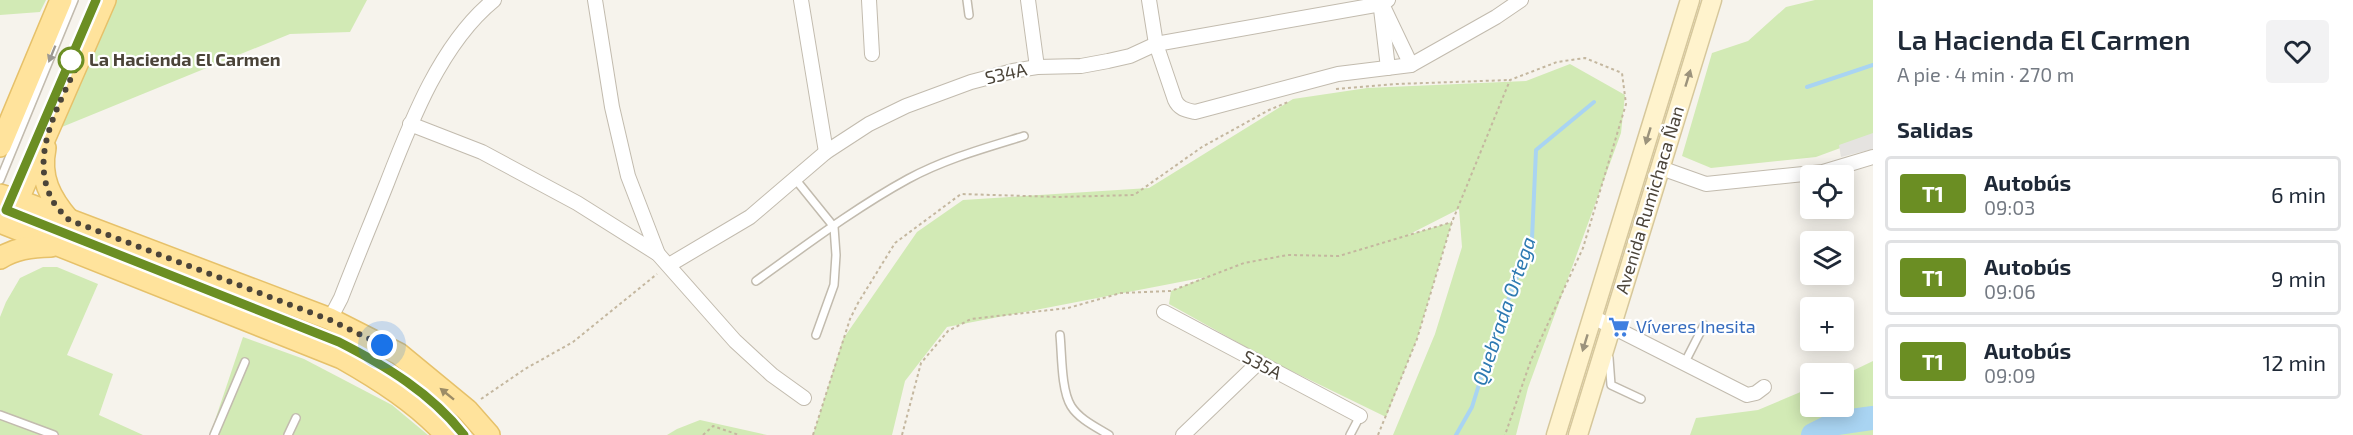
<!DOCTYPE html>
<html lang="es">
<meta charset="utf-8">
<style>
:root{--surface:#fff;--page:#f2f2f3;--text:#1f2937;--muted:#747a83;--line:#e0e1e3}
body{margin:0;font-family:"Exo 2",sans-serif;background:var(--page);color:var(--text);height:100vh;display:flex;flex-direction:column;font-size:22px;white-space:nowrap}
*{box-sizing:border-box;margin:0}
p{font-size:20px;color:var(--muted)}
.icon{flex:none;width:33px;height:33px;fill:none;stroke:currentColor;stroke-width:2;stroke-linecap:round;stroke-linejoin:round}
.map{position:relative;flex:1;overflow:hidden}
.details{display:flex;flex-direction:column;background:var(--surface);width:480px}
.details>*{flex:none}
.badge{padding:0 12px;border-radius:4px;font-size:21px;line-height:39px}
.fabs{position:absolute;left:1800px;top:165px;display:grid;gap:12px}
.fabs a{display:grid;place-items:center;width:54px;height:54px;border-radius:6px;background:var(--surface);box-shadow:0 3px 15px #0003;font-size:30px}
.you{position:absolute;width:30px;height:30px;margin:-15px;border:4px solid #fff;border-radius:50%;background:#1a73e8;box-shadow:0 0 0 9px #1a73e833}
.map>.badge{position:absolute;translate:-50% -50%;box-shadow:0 0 0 3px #fff}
h2{padding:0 24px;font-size:22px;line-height:54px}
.round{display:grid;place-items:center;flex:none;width:63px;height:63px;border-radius:6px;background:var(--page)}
.summary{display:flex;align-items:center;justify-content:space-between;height:102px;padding:0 24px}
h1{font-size:28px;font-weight:600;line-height:45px}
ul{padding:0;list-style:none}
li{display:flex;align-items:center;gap:18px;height:75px;margin:0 12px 9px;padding:0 12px;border:3px solid var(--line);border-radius:6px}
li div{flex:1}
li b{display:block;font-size:22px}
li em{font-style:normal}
li .badge{min-width:66px;font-weight:700;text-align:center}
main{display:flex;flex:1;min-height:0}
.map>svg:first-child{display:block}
.green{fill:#d2eab5}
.parking{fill:#e5e3e0}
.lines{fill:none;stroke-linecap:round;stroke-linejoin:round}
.stream{stroke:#a9d4f2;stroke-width:4}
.river{stroke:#a9d4f2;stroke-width:24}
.lane-casing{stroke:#c2bbae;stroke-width:10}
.street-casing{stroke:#c2bbae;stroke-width:16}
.secondary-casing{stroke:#d6c79b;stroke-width:21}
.primary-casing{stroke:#e6c16a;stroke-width:24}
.path{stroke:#c4b79f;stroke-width:2;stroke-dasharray:3 3;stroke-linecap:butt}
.lane{stroke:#fff;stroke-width:7}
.street{stroke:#fff;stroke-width:14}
.secondary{stroke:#fff3cd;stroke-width:18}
.primary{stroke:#ffe39c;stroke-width:21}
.oneway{fill:#9c9892}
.oneway2{fill:#9c937c}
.oneway3{fill:#9c8c66}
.line-casing{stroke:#fff;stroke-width:14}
.line{stroke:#6b8e23;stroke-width:9}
.walk{stroke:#4b4439;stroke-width:6;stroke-dasharray:0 10.8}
.stop-dot{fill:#fff;stroke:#6b8e23;stroke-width:3}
.labels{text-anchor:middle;stroke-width:4.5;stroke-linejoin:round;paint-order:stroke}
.stop-label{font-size:18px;font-weight:bold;fill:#4b4439;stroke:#fff;text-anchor:start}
.street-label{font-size:18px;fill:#4b4439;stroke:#fff}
.shop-label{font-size:18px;fill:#366cbe;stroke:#fff;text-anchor:start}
.water-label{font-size:20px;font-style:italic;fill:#2e7ab2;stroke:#fff}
</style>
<main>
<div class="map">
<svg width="1873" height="435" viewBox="0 0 1873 435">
<rect width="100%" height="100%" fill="#f6f3ec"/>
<g class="green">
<path d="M0 0H46L40 12 0 15Z"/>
<path d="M105 0H367L350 32 290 34 57 129Z"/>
<path d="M1815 0H1873V136L1816 157 1711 168 1682 156 1712 53 1748 41 1786 7Z"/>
<path d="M1570 64 1625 95 1621 133 1528 388 1516 435H1393L1435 334 1462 247 1459 209 1408 235 1452 222 1417 339 1386 417 1271 361 1169 304 1171 291 1206 277 947 327 905 381 892 435H813L843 339 917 232 963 200 1149 188 1293 99 1367 88 1526 81Z"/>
<path d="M43 267H57L98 284 67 355 113 374 99 415 143 435H0V317L6 302 20 278Z"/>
<path d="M243 337 304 359 392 405 428 435H210Z"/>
<path d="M1873 361V435H1690L1696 418 1758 410 1810 388V406H1844V375Z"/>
<path d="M700 420 767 435H667L677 429Z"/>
</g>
<path class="parking" d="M1873 133V149L1841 157 1839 145Z"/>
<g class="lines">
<g class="stream">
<path d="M1807 87 1873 65"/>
<path d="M1456 435 1472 407 1494 336 1532 239 1536 150 1594 102"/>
</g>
<path class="river" d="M1813 435 1837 423 1873 418"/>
<defs>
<g id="lane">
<path d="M967 0 969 15"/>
<path d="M0 180 74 0"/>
<path d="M796 180 834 227 836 255 834 285 816 335"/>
<path d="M0 207 339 342C386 366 431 392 464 435"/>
<path d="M756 281C805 246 855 208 908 179 945 159 985 148 1024 136"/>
<path d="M1060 335C1062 354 1061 390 1071 406 1079 419 1096 427 1109 435"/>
<path d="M1609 358 1611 385 1641 399"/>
<path d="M1684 364 1704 325"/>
<path d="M0 415 54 435"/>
<path d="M214 435 245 362"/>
<path d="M288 435 296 418"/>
<path d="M1350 435 1360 416"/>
</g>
<g id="street">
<path d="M595 0 612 107 628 176 658 254"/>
<path d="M801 0 826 152"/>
<path d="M869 0 872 54"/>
<path d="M1028 0 1037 67"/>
<path d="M1149 0 1156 44 1175 100C1179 109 1186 110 1195 112L1338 74 1411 65 1496 17 1521 0"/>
<path d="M1380 0 1411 65"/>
<path d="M1381 9 1388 68"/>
<path d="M410 124 482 152 577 203 658 254 735 341 772 375 804 398"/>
<path d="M1661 168 1706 184 1823 172 1873 157"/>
<path d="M669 265 750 217 826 152 869 124 906 106 971 82 1013 71 1037 67 1081 66 1108 61 1130 56 1156 44 1381 4 1388 0"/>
<path d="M1164 312 1360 416"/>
<path d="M1593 317 1747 395 1756 393 1764 387"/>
<path d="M330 319 341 298C356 259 372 221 387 183 411 121 441 43 494 0"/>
<path d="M1183 435 1258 363"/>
</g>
<g id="secondary">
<path d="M1556 435 1690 0"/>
<path d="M1578 435 1712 0"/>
</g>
<g id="primary">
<path d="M0 146 61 0"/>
<path d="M45 148C39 177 50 198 69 220"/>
<path d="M0 195 17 200 330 319 399 354 467 410 489 435"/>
<path d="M12 213 105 0"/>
<path d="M0 222 342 358C379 379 417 403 446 435"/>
<path d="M0 258C16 248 33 246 51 246"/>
</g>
</defs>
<use href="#lane" class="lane-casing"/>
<use href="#street" class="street-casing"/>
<use href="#secondary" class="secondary-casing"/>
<use href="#primary" class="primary-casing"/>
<g class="path">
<path d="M1336 89 1397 84 1510 80"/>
<path d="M481 399 525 369 573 342 657 274"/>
<path d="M703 435 713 426 739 435"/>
<path d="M813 435 850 319 858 303 895 243 961 194 1059 197 1134 195 1202 147 1269 110 1288 102"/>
<path d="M902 435 921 363 948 331 971 319 1068 308 1121 293 1171 291 1244 263 1288 255 1339 256 1452 222"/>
<path d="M1378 435 1417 339 1452 222 1510 80 1557 62 1585 58 1622 73 1626 104 1583 248 1531 360 1505 435"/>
</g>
<use href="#lane" class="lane"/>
<use href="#street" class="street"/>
<use href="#secondary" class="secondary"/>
<use href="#primary" class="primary"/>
</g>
<defs><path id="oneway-solid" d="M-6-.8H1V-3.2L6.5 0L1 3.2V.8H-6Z" transform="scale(1.5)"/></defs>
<use class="oneway" href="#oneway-solid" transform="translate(52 54) rotate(112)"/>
<g class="oneway2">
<use href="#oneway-solid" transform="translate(1688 78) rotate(-73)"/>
<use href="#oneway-solid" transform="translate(1648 136) rotate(107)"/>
<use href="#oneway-solid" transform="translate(1585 343) rotate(107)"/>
</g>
<use class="oneway3" href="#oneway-solid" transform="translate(447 394) rotate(-141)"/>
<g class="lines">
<defs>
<path id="line" d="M96 0 6 210 339 342C386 366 431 393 464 435"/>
</defs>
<use href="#line" class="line-casing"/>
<use href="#line" class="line"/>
<path class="walk" d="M71 60 80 59C61 102 26 156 54 203 58 209 64 215 69 220L330 320 382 345"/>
</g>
<defs>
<symbol id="supermarket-bare" viewBox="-9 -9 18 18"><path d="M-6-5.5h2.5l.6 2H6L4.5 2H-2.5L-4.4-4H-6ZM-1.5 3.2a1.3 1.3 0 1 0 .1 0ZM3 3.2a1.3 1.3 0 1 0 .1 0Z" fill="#3f7fe0" stroke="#fff" stroke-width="2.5" paint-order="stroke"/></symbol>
</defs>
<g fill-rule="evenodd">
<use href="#supermarket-bare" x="1604" y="312" width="30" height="30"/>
</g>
<circle class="stop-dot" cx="71" cy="60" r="12"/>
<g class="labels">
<g class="stop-label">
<text x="89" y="66">La Hacienda El Carmen</text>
</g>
<g class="street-label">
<text transform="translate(1006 74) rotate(-13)" y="6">S34A</text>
<text transform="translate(1650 200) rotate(-73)" y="6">Avenida Rumichaca Ñan</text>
<text transform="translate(1262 365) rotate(28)" y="6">S35A</text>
</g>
<g class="shop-label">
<text x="1636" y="333">Víveres Inesita</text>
</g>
<g class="water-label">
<text transform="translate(1504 311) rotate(-71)" y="7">Quebrada Ortega</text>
</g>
</g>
</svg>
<div class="fabs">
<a><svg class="icon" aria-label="locate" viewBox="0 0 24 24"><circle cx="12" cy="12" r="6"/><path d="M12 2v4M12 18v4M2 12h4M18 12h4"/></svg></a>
<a><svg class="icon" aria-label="layers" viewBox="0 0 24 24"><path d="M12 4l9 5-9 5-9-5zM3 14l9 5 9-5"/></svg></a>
<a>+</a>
<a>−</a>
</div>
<div class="you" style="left:382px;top:345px"></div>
</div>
<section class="details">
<div class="summary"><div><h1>La Hacienda El Carmen</h1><p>A pie · 4 min · 270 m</p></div><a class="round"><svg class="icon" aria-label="heart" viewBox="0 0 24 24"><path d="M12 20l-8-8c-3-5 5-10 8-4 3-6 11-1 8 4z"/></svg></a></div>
<h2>Salidas</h2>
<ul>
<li><span class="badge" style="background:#6b8e23;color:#fff">T1</span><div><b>Autobús</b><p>09:03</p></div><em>6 min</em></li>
<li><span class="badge" style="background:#6b8e23;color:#fff">T1</span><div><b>Autobús</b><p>09:06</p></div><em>9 min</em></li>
<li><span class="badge" style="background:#6b8e23;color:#fff">T1</span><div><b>Autobús</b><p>09:09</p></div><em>12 min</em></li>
</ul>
</section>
</main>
